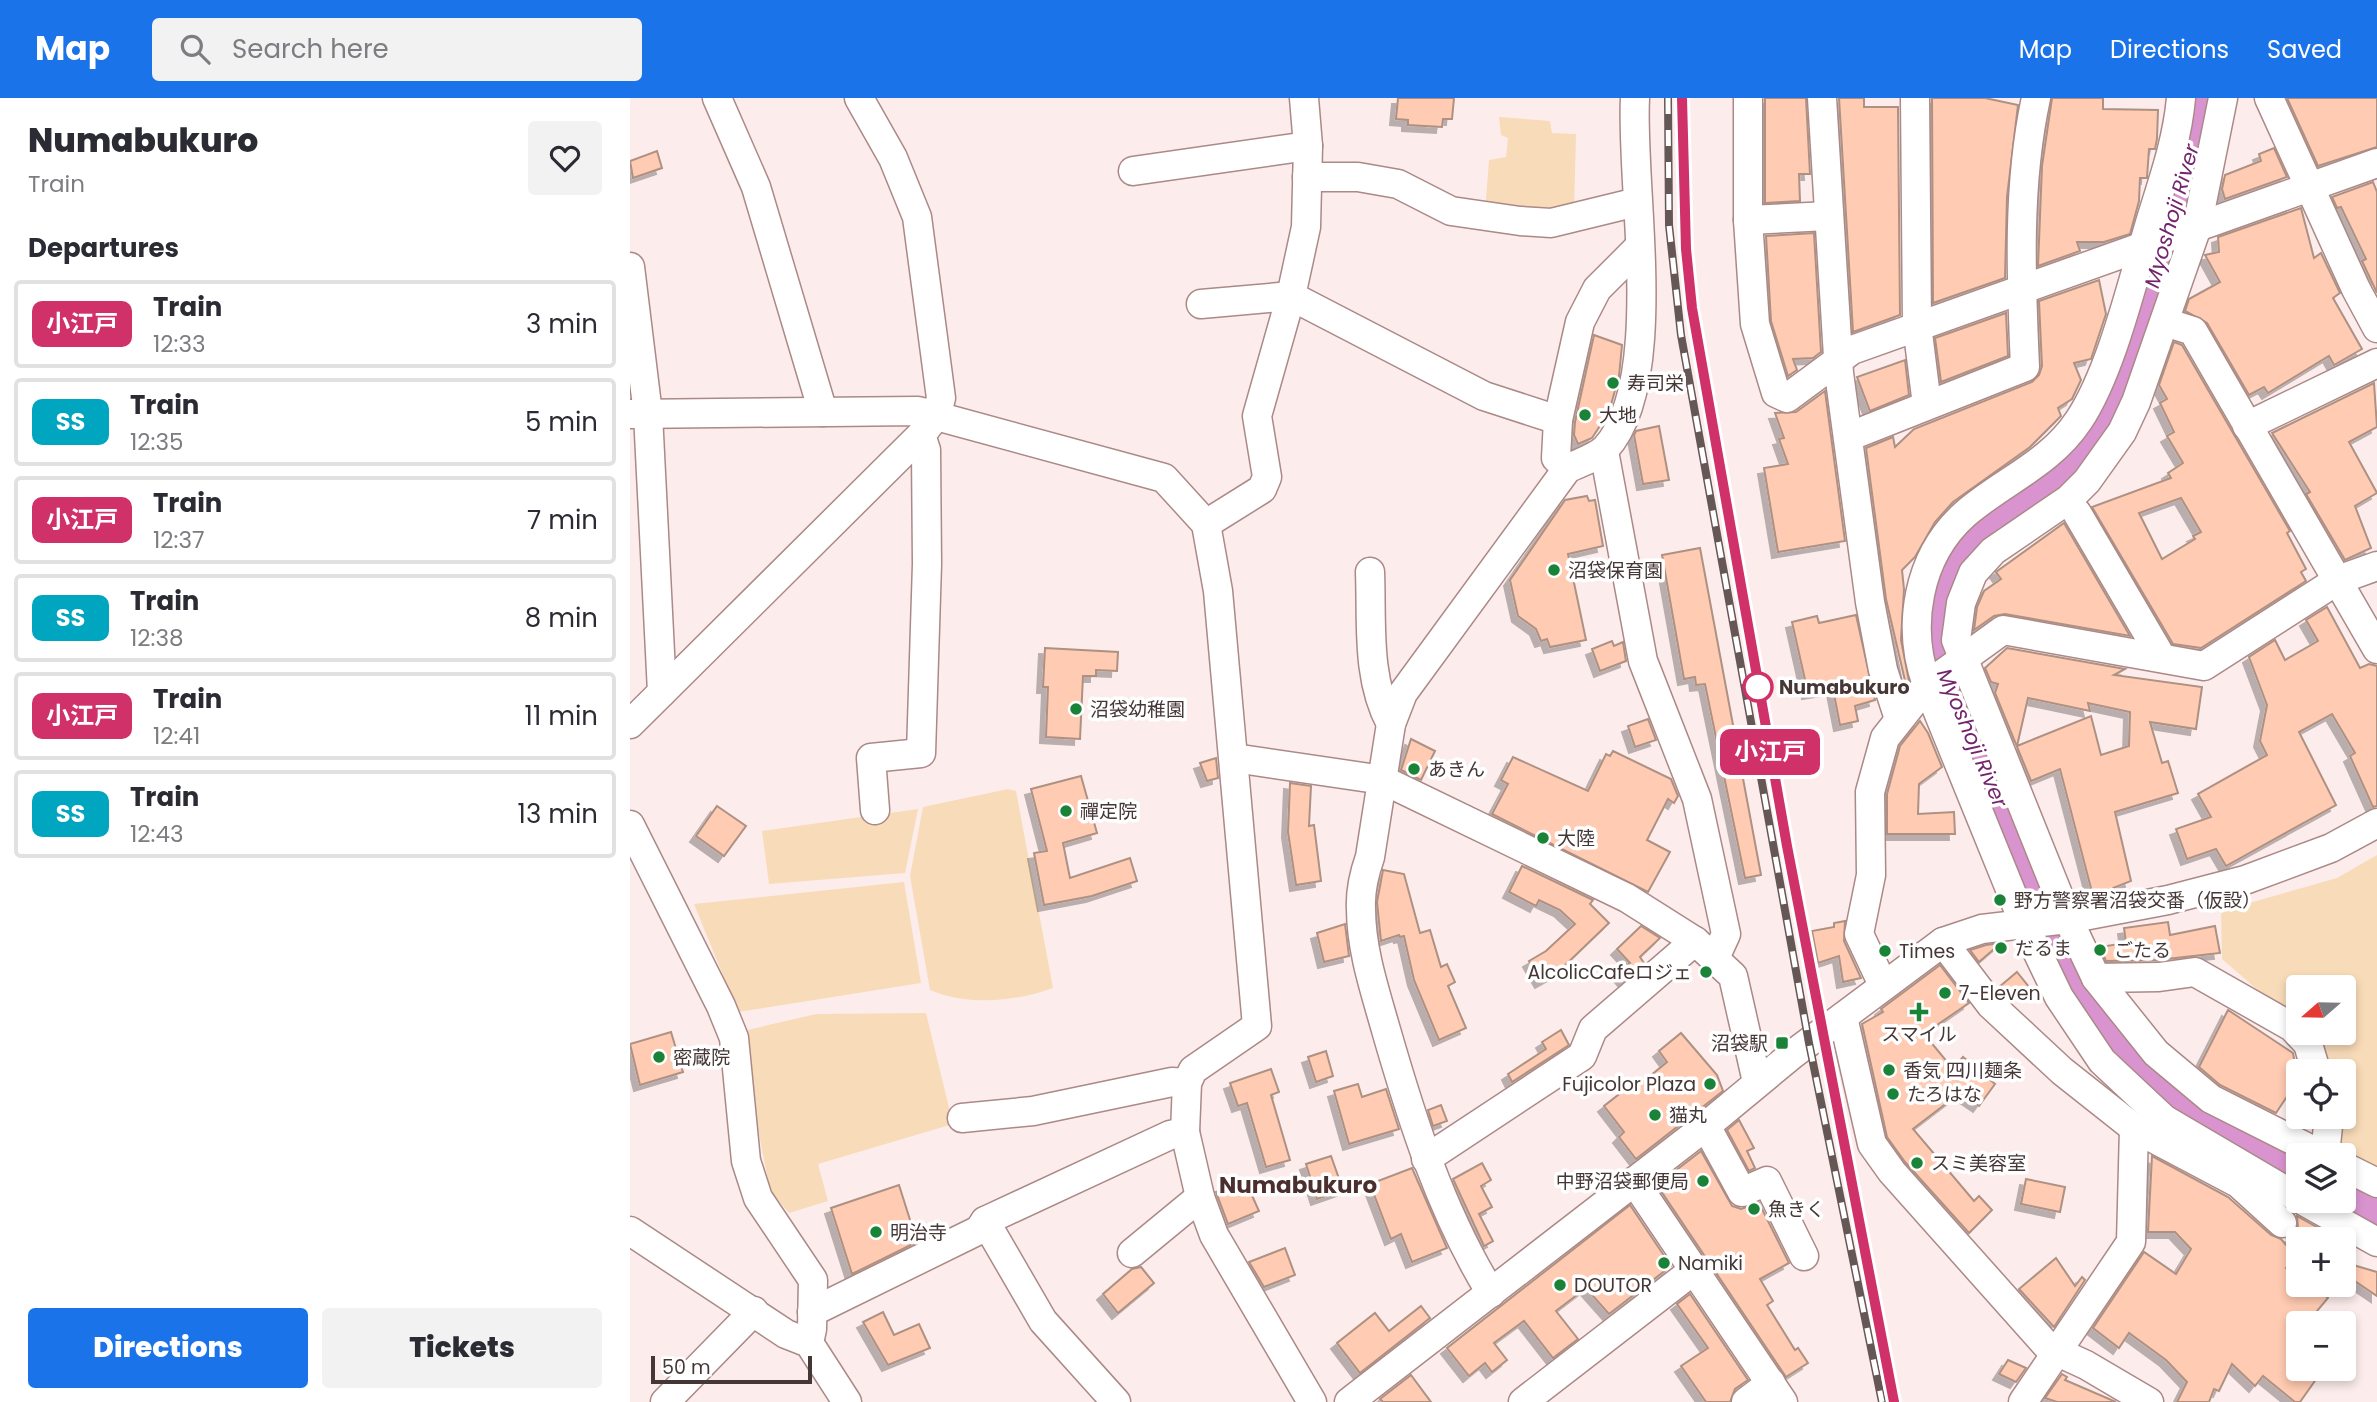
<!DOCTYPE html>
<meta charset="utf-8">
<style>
:root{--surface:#fff;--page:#f2f2f3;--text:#2b2b33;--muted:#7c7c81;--line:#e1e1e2;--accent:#1a73e8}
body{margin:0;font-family:Poppins,"Noto Sans JP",sans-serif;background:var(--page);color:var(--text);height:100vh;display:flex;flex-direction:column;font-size:26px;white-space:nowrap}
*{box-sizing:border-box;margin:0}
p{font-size:23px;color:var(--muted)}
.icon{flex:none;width:38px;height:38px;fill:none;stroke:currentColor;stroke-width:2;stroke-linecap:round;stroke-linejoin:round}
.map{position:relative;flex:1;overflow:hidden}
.panel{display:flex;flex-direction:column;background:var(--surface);width:630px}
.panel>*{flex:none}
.badge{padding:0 14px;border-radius:10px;font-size:24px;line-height:46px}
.needle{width:46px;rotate:250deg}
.buttons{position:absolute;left:1656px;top:877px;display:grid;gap:14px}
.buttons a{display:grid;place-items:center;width:70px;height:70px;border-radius:7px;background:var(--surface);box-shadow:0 4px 10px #0003;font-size:35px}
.scale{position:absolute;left:21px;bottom:18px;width:161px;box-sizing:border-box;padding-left:7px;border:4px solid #463737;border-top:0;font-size:19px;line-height:24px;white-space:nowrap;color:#463737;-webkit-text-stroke:5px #fff;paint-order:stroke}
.map>.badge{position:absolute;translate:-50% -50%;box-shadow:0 0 0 4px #fff}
h2{padding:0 28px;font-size:26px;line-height:63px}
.round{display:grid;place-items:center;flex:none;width:74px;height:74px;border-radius:7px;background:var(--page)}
.overview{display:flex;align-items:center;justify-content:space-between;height:119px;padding:0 28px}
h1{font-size:33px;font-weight:800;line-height:52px}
.button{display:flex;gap:14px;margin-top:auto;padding:14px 28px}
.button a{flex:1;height:80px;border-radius:7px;background:var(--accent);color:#fff;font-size:28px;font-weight:800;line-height:80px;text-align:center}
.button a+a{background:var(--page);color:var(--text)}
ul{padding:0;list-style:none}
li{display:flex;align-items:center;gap:21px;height:88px;margin:0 14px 10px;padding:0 14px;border:4px solid var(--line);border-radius:7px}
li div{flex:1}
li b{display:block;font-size:26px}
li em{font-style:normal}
li .badge{min-width:77px;font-weight:700;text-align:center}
header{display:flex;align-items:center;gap:42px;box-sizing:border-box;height:98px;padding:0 35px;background:var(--accent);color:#fff}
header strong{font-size:33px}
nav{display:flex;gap:38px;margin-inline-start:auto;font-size:24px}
.search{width:490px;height:63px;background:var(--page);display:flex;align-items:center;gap:18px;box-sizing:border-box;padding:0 24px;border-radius:7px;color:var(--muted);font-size:26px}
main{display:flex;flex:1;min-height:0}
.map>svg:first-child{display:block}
.green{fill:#f8dbb8}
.water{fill:#d994d0}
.building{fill:#ffcbb2;stroke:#ae9182;stroke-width:2;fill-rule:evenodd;filter:url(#shadow)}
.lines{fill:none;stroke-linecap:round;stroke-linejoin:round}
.minor-casing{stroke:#ab8987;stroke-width:31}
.minor{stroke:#fff;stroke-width:28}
.rail-casing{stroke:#665757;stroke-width:8}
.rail{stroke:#fff;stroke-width:5;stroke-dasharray:16;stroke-linecap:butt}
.line-casing{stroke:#fff;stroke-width:16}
.line{stroke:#d13169;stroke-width:10}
.poi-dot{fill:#1b8338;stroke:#fff;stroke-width:2.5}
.stop-dot{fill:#fff;stroke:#d13169;stroke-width:3.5}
.labels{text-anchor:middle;stroke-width:7;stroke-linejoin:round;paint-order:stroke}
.poi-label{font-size:19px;fill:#463737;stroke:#fff;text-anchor:start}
.stop-label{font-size:19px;font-weight:bold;fill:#463737;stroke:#fff;text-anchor:start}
.water-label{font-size:21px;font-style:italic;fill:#73246d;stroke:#fff}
.quarter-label{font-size:23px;font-weight:bold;fill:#4b2f2e;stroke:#fff}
</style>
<header>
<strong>Map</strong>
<div class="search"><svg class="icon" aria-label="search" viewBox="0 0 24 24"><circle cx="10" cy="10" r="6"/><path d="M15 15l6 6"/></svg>Search here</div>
<nav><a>Map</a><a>Directions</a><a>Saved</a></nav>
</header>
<main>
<section class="panel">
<div class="overview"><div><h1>Numabukuro</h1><p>Train</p></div><a class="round"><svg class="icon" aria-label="heart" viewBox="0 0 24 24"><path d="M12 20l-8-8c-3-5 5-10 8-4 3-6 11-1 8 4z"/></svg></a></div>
<h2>Departures</h2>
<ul>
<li><span class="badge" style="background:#d13169;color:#fff">小江戸</span><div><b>Train</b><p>12:33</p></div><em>3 min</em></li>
<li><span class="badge" style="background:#00a6bf;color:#fff">SS</span><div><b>Train</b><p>12:35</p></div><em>5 min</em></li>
<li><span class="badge" style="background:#d13169;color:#fff">小江戸</span><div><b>Train</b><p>12:37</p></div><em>7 min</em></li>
<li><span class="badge" style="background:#00a6bf;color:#fff">SS</span><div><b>Train</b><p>12:38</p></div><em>8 min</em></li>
<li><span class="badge" style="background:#d13169;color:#fff">小江戸</span><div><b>Train</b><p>12:41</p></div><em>11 min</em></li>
<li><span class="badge" style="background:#00a6bf;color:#fff">SS</span><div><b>Train</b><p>12:43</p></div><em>13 min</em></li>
</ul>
<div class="button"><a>Directions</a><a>Tickets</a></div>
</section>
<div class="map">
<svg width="1747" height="1304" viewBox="0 0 1747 1304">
<defs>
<filter id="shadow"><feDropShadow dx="-6" dy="6" stdDeviation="0" flood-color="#0004"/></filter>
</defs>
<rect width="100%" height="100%" fill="#fcedec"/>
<g class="green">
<path d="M869 19 920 23 922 35 946 36 944 113 855 114 859 62 876 59 878 40 871 37Z"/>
<path d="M378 691 386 693 423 890C384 904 338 908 300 892L280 778 293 709Z"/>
<path d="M288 711 275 775 139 786 132 733Z"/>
<path d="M1747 757V1079L1708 1057 1713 1018V973H1697L1677 935 1713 934V889H1668V927L1592 861 1591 813 1707 780Z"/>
<path d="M274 784 291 885 108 914 64 806Z"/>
<path d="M296 915 323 1026 188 1066 198 1103 159 1115 140 1092 109 934 186 916Z"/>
</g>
<g class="water">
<path d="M1561 0H1588V13L1509 275 1469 354 1324 504 1461 884 1668 1057V1092L1588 1048 1497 978 1442 910 1294 561 1310 460 1373 398 1435 350Z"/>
<path d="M1713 1081 1747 1100V1136L1687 1103 1713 1102Z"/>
</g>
<g class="building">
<path d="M768 0H824L822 21H813L812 29 778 27V22L766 21Z"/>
<path d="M1135 0H1176L1180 76H1169L1170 103 1135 105Z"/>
<path d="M1209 0H1234V9H1268L1270 217 1223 234Z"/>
<path d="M1302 0H1355L1388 7 1377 99 1375 180 1303 205Z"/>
<path d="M1422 0H1473V11L1528 12 1527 41 1525 51H1519L1517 80H1510L1509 103 1500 136 1474 144H1447L1450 153 1408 168 1412 68Z"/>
<path d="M1657 0H1747V49L1688 68Z"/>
<path d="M1644 50 1657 79 1595 101 1592 91 1595 77 1631 63 1629 56Z"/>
<path d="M27 53 32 70 3 80 0 63Z"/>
<path d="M1743 84 1747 94V195L1732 163 1736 161 1711 109 1707 110 1702 99Z"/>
<path d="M1671 110 1684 160 1691 155 1710 195 1703 200 1732 251 1704 267 1699 258 1638 295 1634 289 1619 297 1577 225 1555 213 1559 201 1590 184 1575 157 1589 154 1588 139Z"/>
<path d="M1184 135 1191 254 1183 260 1163 261 1167 272 1158 278 1141 223 1136 138Z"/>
<path d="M1469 182 1476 216 1461 261 1444 265 1451 282 1442 301 1428 310 1431 318 1400 349 1323 404 1305 424 1285 459 1272 472 1274 491 1271 542 1279 583 1276 587 1256 501 1236 350 1263 339 1265 349 1284 331 1402 284 1409 277 1412 268 1409 203Z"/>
<path d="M1376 215 1378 258 1311 284 1305 240Z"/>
<path d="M964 237 992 247 989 278 979 314 962 340 948 346 944 337 945 324Z"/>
<path d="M1544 244 1552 247 1660 433 1657 435 1676 471 1671 474 1676 483 1571 550 1543 546 1462 409 1541 380 1538 375 1553 365 1537 338 1544 334 1530 305 1537 301 1529 287ZM1551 400 1571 434 1563 438 1565 441 1532 461 1509 415Z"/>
<path d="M1275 262 1279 297 1240 313 1227 279Z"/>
<path d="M1744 285 1747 329 1719 344 1747 395 1725 408 1741 450 1715 462 1676 396 1680 394 1642 335Z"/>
<path d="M1195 293 1215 443 1148 454 1134 370 1158 366 1149 341 1154 340 1145 315 1166 314Z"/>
<path d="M1029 328 1039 382 1013 386 1004 337 1006 333Z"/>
<path d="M957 398 959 403 965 402 973 448 938 456 956 542 920 549 917 541 911 543 906 531 888 518 880 482 935 402Z"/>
<path d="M1434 425 1500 538 1375 516 1364 518 1344 532 1347 509 1354 493 1371 481 1366 474Z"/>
<path d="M1070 450 1131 777 1115 780 1075 586 1066 587 1065 579 1054 581 1032 457Z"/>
<path d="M1697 509 1730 570 1739 566 1747 568V708L1743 709 1720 658 1725 655 1702 616 1669 634 1706 707 1596 768 1586 751 1557 761 1546 731 1581 719 1568 696 1637 657 1630 643 1637 607 1619 559 1645 542 1655 562 1688 543 1676 522Z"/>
<path d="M1226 517 1245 602 1225 608 1228 623 1210 627 1203 591 1178 595 1162 524 1187 518 1189 525Z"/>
<path d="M982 543 984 548 993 544 996 563 970 573 962 551Z"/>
<path d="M415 550 488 554 487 573 466 572V578H453L450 641 416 639 418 589H413Z"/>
<path d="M1377 550 1495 571 1484 577 1572 589 1566 631 1520 624 1532 665 1538 663 1548 695 1485 714 1501 783 1463 798 1430 671 1401 683 1365 595 1368 586 1361 584 1355 570ZM1398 600 1460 613 1458 605 1500 614 1499 648 1471 657 1461 618 1387 648Z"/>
<path d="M1018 621 1026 642 1005 649 998 628Z"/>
<path d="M1290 623 1298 635 1312 669 1289 686 1288 716 1324 714 1325 736H1257V696L1270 648Z"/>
<path d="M781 641 805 653 791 682 771 672Z"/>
<path d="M983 653 1041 681 1048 698 1044 705 1038 701 1017 742 1040 754 1018 794 862 716 878 686 871 682 883 659 958 693 976 656 980 658Z"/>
<path d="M586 660 588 680 577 683 570 665Z"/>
<path d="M451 678 467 735 433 745 440 780 500 760 507 783 462 798 414 807 404 755 417 753 401 691Z"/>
<path d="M660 685 681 688 679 728 684 727 691 783 666 787 658 734Z"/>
<path d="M87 708 116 728 94 758 66 738Z"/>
<path d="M892 768 963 802 960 806 979 825 927 875 911 884 899 863 916 853 945 826 930 812 909 802 906 808 879 794Z"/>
<path d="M753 772 774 776 790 835 800 832 811 869 817 866 825 884 818 888 836 930 809 942 784 882 774 838 770 839 769 837 751 843 747 804Z"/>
<path d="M1215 823 1214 843 1231 880 1213 884 1209 858 1188 865 1182 833 1204 829V825Z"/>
<path d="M1538 824 1540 837 1585 828 1590 855 1528 862 1476 863 1470 849 1496 845 1494 830Z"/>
<path d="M715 826 719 858 694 864 687 835Z"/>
<path d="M1011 828 1030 840 1010 859 1014 865 994 882 988 875 1000 865 987 851Z"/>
<path d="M1371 845 1349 864 1340 852 1356 847Z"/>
<path d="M1310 867 1339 905 1294 936 1323 971 1333 959 1365 986 1349 1008 1330 995 1283 1031 1344 1103 1349 1098 1362 1112 1339 1135 1275 1064 1257 1039 1232 926 1253 914 1251 911Z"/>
<path d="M1387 874 1399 889 1382 904 1369 889Z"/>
<path d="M1598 912 1663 955 1668 982 1646 1015 1590 987 1569 969Z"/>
<path d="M931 932 939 947 882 984 878 976 916 951 912 944Z"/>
<path d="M41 934 53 974 10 987 0 946Z"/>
<path d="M1051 935 1087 977 1093 993 1006 1061 989 1039 994 1034 974 1008 1001 987 1004 991 1037 964 1029 953Z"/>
<path d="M696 953 703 978 686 984 678 959Z"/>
<path d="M641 971 649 994 641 997 660 1062 636 1069 617 1005 608 1008 600 985Z"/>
<path d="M728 986 732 999 756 991 769 1031 719 1046 704 993Z"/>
<path d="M811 1007 817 1023 803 1028 798 1012Z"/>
<path d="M1109 1022 1124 1050 1117 1053 1125 1070 1119 1073 1097 1032Z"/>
<path d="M1071 1053 1102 1108 1111 1111 1129 1105 1159 1165 1130 1181 1143 1203 1137 1207 1165 1252 1168 1250 1178 1265 1156 1279 1027 1087Z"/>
<path d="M701 1058 713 1092 687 1101 676 1066Z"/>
<path d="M1522 1058 1598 1099 1641 1137 1651 1141 1665 1157 1656 1170 1668 1178V1186H1679L1698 1200 1677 1225H1668V1270H1694L1670 1304H1665L1633 1278 1625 1288 1602 1266 1589 1293 1584 1291 1579 1304H1547L1557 1284 1536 1262 1499 1235 1489 1250 1463 1230 1514 1154 1546 1176 1561 1151 1545 1134H1518Z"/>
<path d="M852 1065 861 1082 851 1088 862 1109 849 1116 863 1143 854 1148 823 1081Z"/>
<path d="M782 1070 817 1150 782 1164 771 1136 761 1141 740 1086Z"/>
<path d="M1396 1081 1435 1089 1430 1114 1391 1106Z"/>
<path d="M615 1082 629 1113 598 1126 586 1094Z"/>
<path d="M269 1087 287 1144 222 1176 201 1110Z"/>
<path d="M1000 1107 1041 1168 979 1216 956 1190 926 1213 948 1241 923 1260 894 1223 864 1245 877 1262 862 1274 855 1265 839 1278 817 1250Z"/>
<path d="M1667 1118 1699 1136 1694 1141H1656L1664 1137 1668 1129Z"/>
<path d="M655 1150 665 1177 634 1189 619 1164Z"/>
<path d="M1426 1160 1445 1188 1452 1179 1455 1182 1424 1229 1389 1191Z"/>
<path d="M1713 1164 1747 1174V1198L1713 1175Z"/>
<path d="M511 1169 524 1185 488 1215 473 1196 502 1171Z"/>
<path d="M1060 1196 1118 1282 1105 1291 1100 1304H1076L1051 1268 1078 1250 1047 1206Z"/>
<path d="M791 1208 800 1220 730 1275 707 1245 745 1215 759 1233Z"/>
<path d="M253 1214 264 1237 289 1226 300 1250 258 1267 233 1224Z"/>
<path d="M1378 1262 1396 1270 1386 1284 1369 1276Z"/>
<path d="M1432 1276 1437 1279 1435 1282 1486 1304H1427L1415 1300Z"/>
<path d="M781 1277 801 1304H753L750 1301Z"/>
</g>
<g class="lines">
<defs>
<g id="minor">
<path d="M87 0 126 89 193 314"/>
<path d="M1118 0V122L1125 226 1146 295 1157 300 1222 252 1747 65"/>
<path d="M1192 0 1209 275 1240 504 1253 572 1269 621"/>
<path d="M1285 0 1287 227 1297 307"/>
<path d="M1551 0C1547 45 1532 85 1519 128 1502 185 1481 274 1449 322 1420 366 1373 383 1335 416 1287 459 1276 529 1297 587L1395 828 1429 899 1472 963 1534 1021 1668 1100"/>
<path d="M1593 0 1567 129 1506 304 1492 334 1457 383 1439 401 1363 453 1343 475 1331 505 1326 542 1438 821 1466 880 1526 955 1581 1001 1692 1057"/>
<path d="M1639 0 1726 191 1747 230"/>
<path d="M503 73 678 48"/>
<path d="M677 79H728L768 86 821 113 890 123 921 125 1007 104"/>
<path d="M1118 122 1198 118"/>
<path d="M0 169 18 316 32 594"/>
<path d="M571 206 661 198 854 298 928 322 926 360 937 371"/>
<path d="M1535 224 1563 233 1747 551"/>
<path d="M0 316 288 313 534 380 576 426 588 493 627 928 563 972 557 985 555 1034 540 1037 355 1123 349 1132 182 1214"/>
<path d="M928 322 950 224 967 191 1009 149"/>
<path d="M1617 328 1747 265"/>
<path d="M1218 339 1395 269C1391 180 1387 87 1406 0"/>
<path d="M974 353 1013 563 1067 701 1096 836 1085 860"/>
<path d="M1447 415 1532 560"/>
<path d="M576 426 632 391 637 379 627 318 661 198 676 129 678 48 674 0"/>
<path d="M740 474C742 525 736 580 761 626"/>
<path d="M0 626 291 337 306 318 311 300 287 119 263 60 229 0"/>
<path d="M604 660 753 682 997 800 1065 843 1103 878 1127 984"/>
<path d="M245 712 241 660 291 655 297 466 296 352 291 337"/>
<path d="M0 727 91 908 104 940 116 1063 128 1100 183 1182 182 1231 179 1245"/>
<path d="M1313 844 1361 907 1432 973 1504 1030 1608 1085 1652 1125"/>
<path d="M1466 880 1529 879 1565 874 1662 929 1678 946 1686 973"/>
<path d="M1253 887 1229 836 1241 777 1240 694 1255 640 1297 587 1373 532 1574 568 1708 482 1747 468"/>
<path d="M1213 919 1242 1046 1262 1074 1419 1250 1456 1267 1519 1304"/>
<path d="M332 1020 403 1013 542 984 557 985"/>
<path d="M1076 1028 1112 1094 1137 1083 1174 1158"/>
<path d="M555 1034 570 1099 584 1137 682 1304"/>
<path d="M1695 1057 1699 1018"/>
<path d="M796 1061 952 958 963 931 1065 843"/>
<path d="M1713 1068 1747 1085"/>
<path d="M1004 1083 1153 1304"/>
<path d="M1672 1102 1747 1144"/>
<path d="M355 1123 413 1223 486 1304"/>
<path d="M0 1133 156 1236 179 1245 217 1304"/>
<path d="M502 1155 570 1099"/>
<path d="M861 1195C811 1114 782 1022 756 932 745 893 731 852 731 811 730 793 734 776 740 759L761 626 773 595 937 371C948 365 966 360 975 351 1037 285 1000 89 1005 0"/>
<path d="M35 1304 124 1213"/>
<path d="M719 1304 1076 1028 1163 956 1313 844 1352 831 1438 821 1538 802 1615 782 1701 750 1747 725"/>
<path d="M893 1304 1064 1172"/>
<path d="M1116 1304 1141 1285"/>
<path d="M1393 1304 1501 1144 1504 1030"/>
</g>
</defs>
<use href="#minor" class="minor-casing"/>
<use href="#minor" class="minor"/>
<defs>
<g id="rail">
<path d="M1038 0 1039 127 1051 237 1179 945 1252 1304"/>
<path d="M1052 0 1054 106 1062 210 1157 748 1264 1304"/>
</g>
</defs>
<use href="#rail" class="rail-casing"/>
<use href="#rail" class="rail"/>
</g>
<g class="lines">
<defs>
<path id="line" d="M1052 0 1056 151 1062 210 1157 748 1264 1304"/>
</defs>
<use href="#line" class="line-casing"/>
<use href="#line" class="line"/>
</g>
<g class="poi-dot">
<circle cx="983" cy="285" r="7"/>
<circle cx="955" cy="317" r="7"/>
<circle cx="924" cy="472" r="7"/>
<circle cx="446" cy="611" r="7"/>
<circle cx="784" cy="671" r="7"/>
<circle cx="436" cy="713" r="7"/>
<circle cx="913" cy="740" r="7"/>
<circle cx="1370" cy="802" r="7"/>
<circle cx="1371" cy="850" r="7"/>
<circle cx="1470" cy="852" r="7"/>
<circle cx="1255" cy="853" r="7"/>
<circle cx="1076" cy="874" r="7"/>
<circle cx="1315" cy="895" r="7"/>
<path d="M1285.5 903.5h7v7h7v7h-7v7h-7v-7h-7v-7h7z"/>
<rect x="1145" y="938" width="14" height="14" rx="3.5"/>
<circle cx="29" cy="959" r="7"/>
<circle cx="1259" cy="972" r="7"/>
<circle cx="1080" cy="986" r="7"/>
<circle cx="1263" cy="996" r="7"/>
<circle cx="1025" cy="1017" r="7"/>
<circle cx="1287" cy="1065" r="7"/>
<circle cx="1073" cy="1083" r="7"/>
<circle cx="1124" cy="1111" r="7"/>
<circle cx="246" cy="1134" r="7"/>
<circle cx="1034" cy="1165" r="7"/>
<circle cx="930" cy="1187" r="7"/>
</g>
<circle class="stop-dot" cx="1128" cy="589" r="14"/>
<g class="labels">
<g class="poi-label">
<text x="997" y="292">寿司栄</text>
<text x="969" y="324">大地</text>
<text x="938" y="479">沼袋保育園</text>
<text x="460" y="618">沼袋幼稚園</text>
<text x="798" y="678">あきん</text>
<text x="450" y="720">禪定院</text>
<text x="927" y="747">大陸</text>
<text x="1384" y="809">野方警察署沼袋交番（仮設）</text>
<text x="1385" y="857">だるま</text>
<text x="1484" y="859">ごたる</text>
<text x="1269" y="860">Times</text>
<text x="1062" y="881" text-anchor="end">AlcolicCafeロジェ</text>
<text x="1329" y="902">7-Eleven</text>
<text x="1289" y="943" text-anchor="middle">スマイル</text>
<text x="1138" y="952" text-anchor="end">沼袋駅</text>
<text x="43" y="966">密蔵院</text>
<text x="1273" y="979">香気 四川麺条</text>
<text x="1066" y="993" text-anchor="end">Fujicolor Plaza</text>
<text x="1277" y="1003">たろはな</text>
<text x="1039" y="1024">猫丸</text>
<text x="1301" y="1072">スミ美容室</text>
<text x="1059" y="1090" text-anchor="end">中野沼袋郵便局</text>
<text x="1138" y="1118">魚きく</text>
<text x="260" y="1141">明治寺</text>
<text x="1048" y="1172">Namiki</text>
<text x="944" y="1194">DOUTOR</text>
</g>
<g class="stop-label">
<text x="1149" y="596">Numabukuro</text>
</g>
<g class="water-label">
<text transform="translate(1542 118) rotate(-74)" y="7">Myoshoji River</text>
<text transform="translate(1342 640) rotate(67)" y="7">Myoshoji River</text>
</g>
<g class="quarter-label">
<text x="668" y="1095">Numabukuro</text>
</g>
</g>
</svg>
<div class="buttons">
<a><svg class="needle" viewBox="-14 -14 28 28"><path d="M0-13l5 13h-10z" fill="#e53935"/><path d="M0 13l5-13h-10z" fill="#7c7c81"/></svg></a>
<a><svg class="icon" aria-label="locate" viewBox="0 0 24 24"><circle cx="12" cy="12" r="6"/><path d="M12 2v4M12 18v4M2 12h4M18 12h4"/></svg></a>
<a><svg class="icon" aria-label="layers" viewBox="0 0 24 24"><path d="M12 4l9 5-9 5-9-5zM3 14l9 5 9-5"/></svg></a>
<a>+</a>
<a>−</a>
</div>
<div class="scale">50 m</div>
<b class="badge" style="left:1140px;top:654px;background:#d13169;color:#fff">小江戸</b>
</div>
</main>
